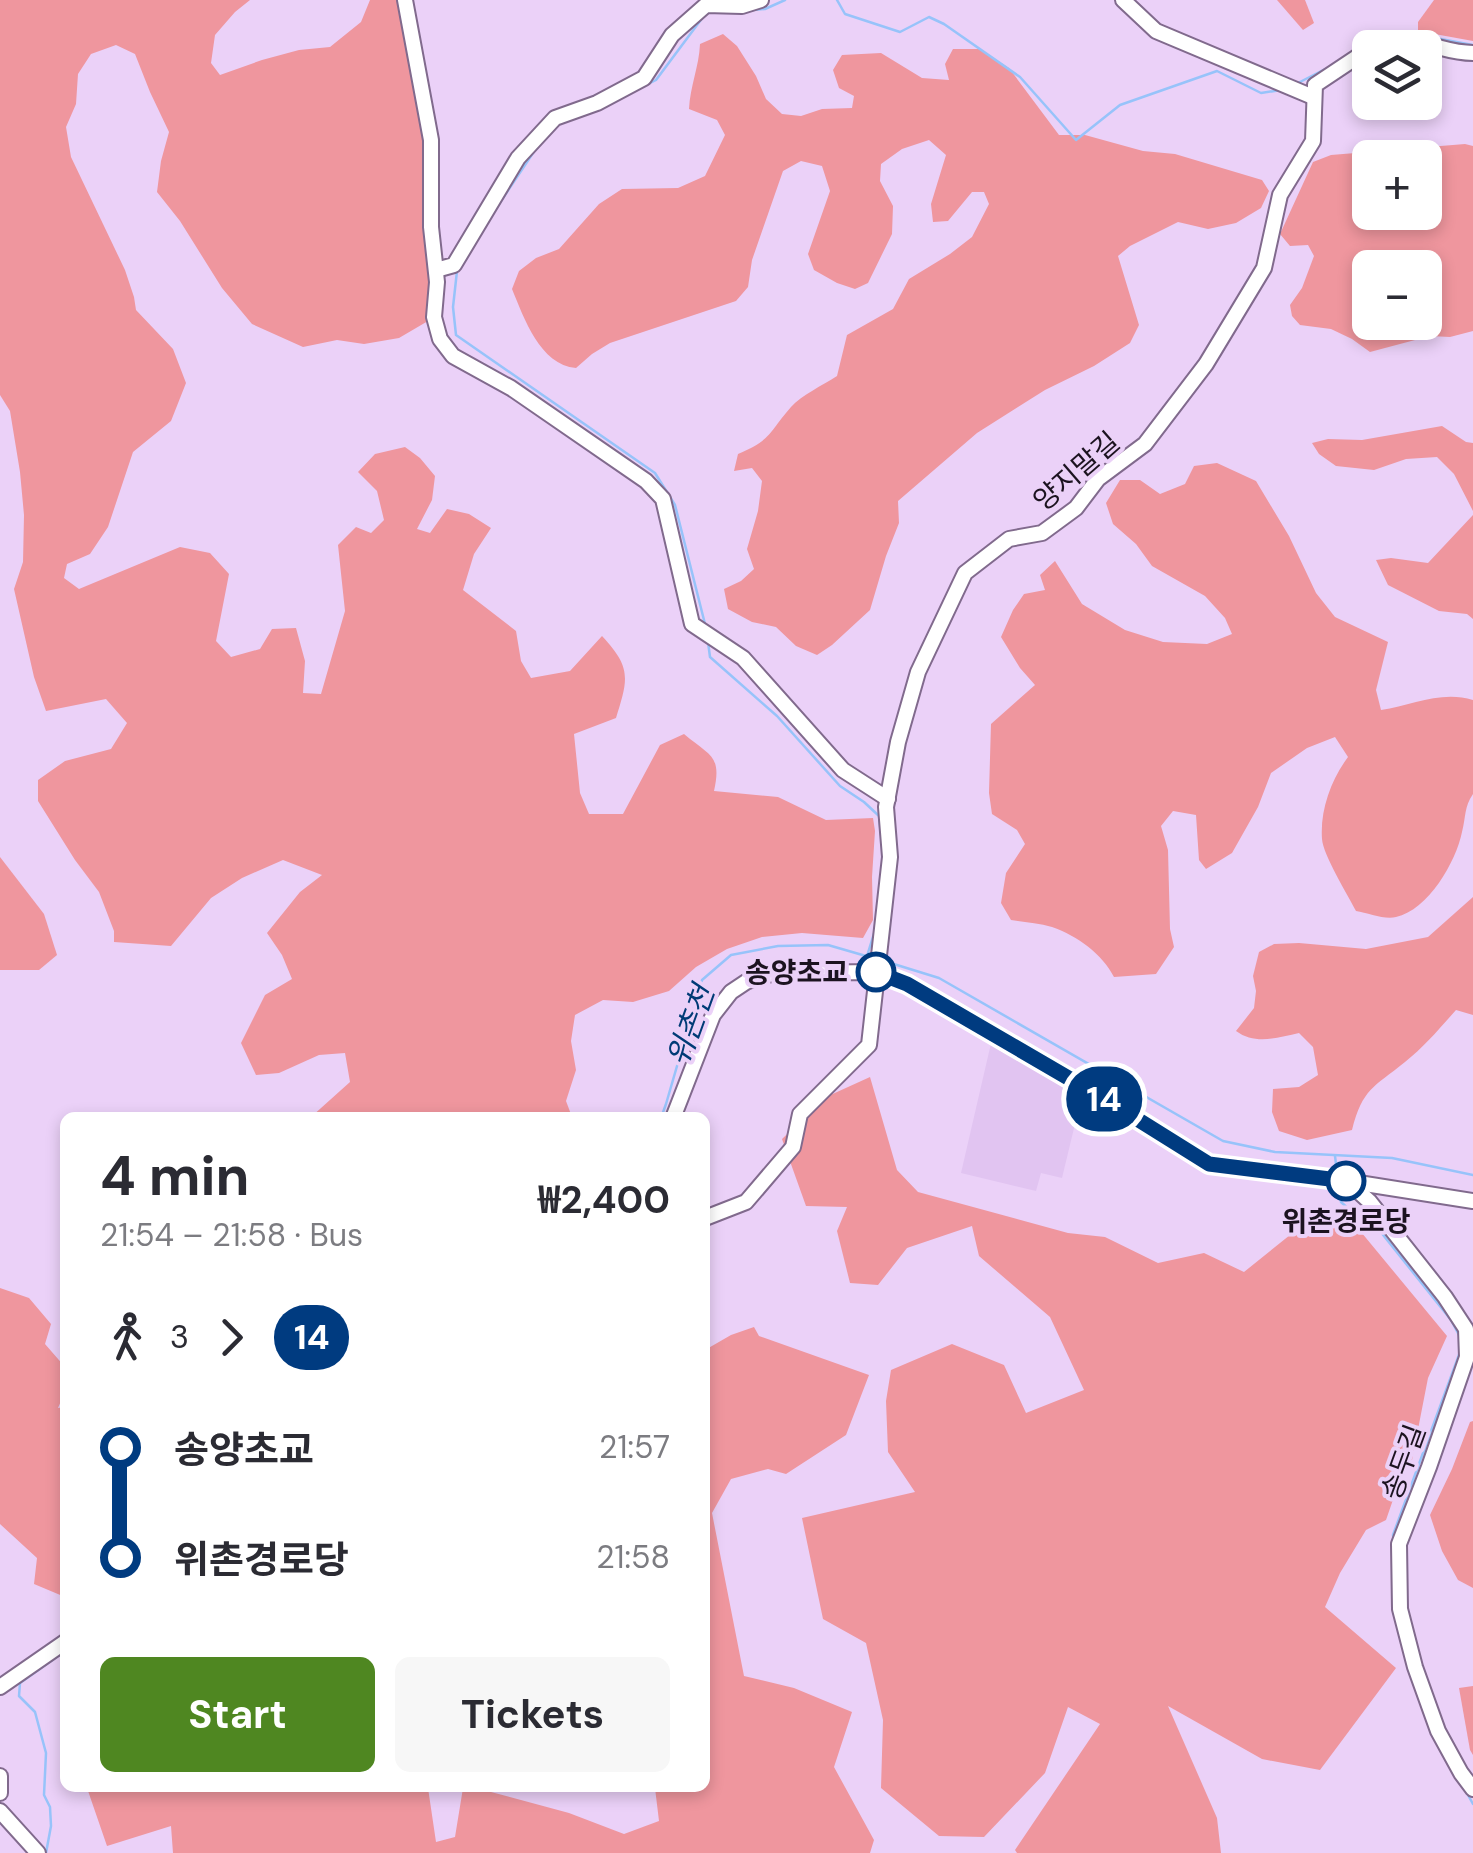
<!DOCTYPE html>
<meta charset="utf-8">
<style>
:root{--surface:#fff;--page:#f7f7f7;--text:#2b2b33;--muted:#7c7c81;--accent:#4f8721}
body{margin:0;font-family:"DM Sans","Noto Sans KR",sans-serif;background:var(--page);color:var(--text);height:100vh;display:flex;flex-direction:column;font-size:38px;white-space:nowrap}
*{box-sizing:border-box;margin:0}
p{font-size:32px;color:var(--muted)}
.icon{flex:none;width:55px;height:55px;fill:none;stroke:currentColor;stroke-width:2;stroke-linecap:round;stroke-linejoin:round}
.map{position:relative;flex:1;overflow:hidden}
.sheet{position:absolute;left:60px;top:1112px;width:650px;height:680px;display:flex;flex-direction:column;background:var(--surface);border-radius:15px;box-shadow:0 5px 15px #0003}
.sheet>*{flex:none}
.badge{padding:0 20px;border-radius:32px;font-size:35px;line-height:65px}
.buttons{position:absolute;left:1352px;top:30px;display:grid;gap:20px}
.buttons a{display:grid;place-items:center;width:90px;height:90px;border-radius:15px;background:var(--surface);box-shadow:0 5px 15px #0003;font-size:50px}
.map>.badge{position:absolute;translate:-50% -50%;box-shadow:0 0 0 5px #fff}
.legs{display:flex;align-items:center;gap:15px;height:110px;padding:0 40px;font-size:32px}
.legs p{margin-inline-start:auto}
.head{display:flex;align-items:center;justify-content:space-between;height:170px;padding:0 40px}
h1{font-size:55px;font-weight:700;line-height:75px}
.cta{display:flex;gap:20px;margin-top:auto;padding:20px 40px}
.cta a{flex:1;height:115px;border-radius:15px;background:var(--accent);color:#fff;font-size:40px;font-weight:700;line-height:115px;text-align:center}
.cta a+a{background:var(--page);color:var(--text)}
ul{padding:0 40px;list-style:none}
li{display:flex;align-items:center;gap:35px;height:110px;font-size:38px}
li i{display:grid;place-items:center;width:15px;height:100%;margin:0 12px;background:currentColor}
li i::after{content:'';width:25px;height:25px;margin:-12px;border:8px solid;border-radius:50%;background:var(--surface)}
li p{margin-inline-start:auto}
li:first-child i{background:linear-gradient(#0000 50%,currentColor 0)}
li:last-child i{background:linear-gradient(currentColor 50%,#0000 0)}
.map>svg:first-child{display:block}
.built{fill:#e1c4f1}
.green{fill:#ef969e;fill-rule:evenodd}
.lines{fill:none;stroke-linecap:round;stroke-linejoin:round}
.stream{stroke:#97c3fa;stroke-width:2.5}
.minor-casing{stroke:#816a8d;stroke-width:18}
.minor{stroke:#fff;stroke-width:14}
.line-1-casing{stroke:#fff;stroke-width:22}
.line-1{stroke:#003b80;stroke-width:15}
.stop-1-dot{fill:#fff;stroke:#003b80;stroke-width:5}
.labels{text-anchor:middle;stroke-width:8;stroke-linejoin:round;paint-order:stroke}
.street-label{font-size:28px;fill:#1c1320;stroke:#ebd1f8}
.stop-label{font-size:28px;font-weight:bold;fill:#1c1320;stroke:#ebd1f8;text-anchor:end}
.water-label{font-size:30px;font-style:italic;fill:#003b76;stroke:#ebd1f8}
</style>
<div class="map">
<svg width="1473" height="1853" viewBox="0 0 1473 1853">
<rect width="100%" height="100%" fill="#ebd1f8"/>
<path class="built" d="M992 1039 1082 1095 1062 1178 1041 1173 1036 1191 961 1173Z"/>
<g class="green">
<path d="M0 0H250L235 12 215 35 211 63 220 75 262 60 299 50 330 47 361 22 370 0H404L429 116 424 176 430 253 436 286 428 321 399 338 364 344 337 340 303 347 252 324 222 288 180 221 157 192 161 161 169 132 150 92 135 54 116 45 91 54 78 74 76 104 66 127 71 157 125 270 134 297 136 310 173 349 186 383 171 421 133 452 108 527 90 554 67 564 64 578 79 589 180 547 210 553 229 574 216 641 231 657 260 649 272 629 296 628 305 661 303 693 321 694 345 611 338 545 356 527 371 533 384 520 377 491 358 472 375 454 405 447 420 458 435 476 432 500 417 529 430 533 447 509 469 514 491 528 474 554 463 590 516 631 521 661 531 678 570 671 602 636C632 668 628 679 616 718L574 734 580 793 589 814H623L660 745 684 734C710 756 722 755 714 791L778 797 826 820 873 818 875 831 872 877 873 920 863 938 802 933 762 937 727 949 696 967 669 991 633 1002 603 1000 575 1015 571 1041 576 1070 566 1101 572 1117H311L350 1082 345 1053 319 1055 279 1073 256 1075 241 1043 265 995 292 979 282 955 267 933 300 892 322 875 283 860 242 878 211 898 171 946 114 942V931L99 892 75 860 38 801V780L65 761 111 749 127 723 106 699 46 711 34 677 14 589 23 562 24 515 20 472 10 411 0 395Z"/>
<path d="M1277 0H1305L1314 23 1303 30Z"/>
<path d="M1434 0H1473V41L1418 31V22Z"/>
<path d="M723 34 737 46 756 76 766 99 782 114 801 116 822 109 852 108 854 96 839 88 833 70 842 55 881 53 922 78 949 80 945 64 953 49H979L1009 68 1059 135H1085L1143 151 1175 154 1262 180 1269 191 1261 208 1236 223 1208 229 1178 222 1130 246 1118 256 1139 325 1130 343 1094 366 1045 390 977 433 898 501 899 523 886 556 870 610 832 645 817 655 796 646 776 627 752 622 728 609 724 589 741 581 754 569 747 549 758 511 762 481 752 468 734 471 738 454C773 439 768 433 791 407 802 395 823 385 837 376L847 335 893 309 909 279 950 254 972 237 989 204 984 192H972L948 221 933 222 931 204 946 155 929 140 902 149 881 164 880 181 893 206 892 234 868 283 855 289 837 283 814 270 808 254 830 191 822 166 801 161 783 171 752 260 748 287 736 301 610 343 592 354 576 368C540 365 524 318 512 289L519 271 536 258 559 249 599 204 622 189 678 188 705 176 725 135 717 120 689 109C690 86 699 67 700 44Z"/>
<path d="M1465 144 1473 146V331L1450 337 1430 336 1370 352 1352 339 1331 329 1300 325 1292 316 1290 305 1302 288 1314 256 1308 245 1290 246 1280 234 1313 162 1331 155ZM1370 158H1425V212H1370ZM1370 268H1425V322H1370Z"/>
<path d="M1442 426 1466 442 1473 443V511L1454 474 1437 457 1406 459 1374 470 1336 466 1319 454 1312 443 1328 439 1362 440Z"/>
<path d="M1217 463 1256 481 1289 536 1316 593 1335 617 1388 642 1376 690 1381 710C1412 705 1442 690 1473 700V794C1464 807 1466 817 1462 832 1456 862 1428 910 1396 917 1385 920 1368 913 1356 911 1348 895 1323 855 1322 839 1320 810 1331 780 1348 757L1335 737 1307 748 1271 773 1258 807 1232 853 1206 869 1199 860 1196 815 1173 811 1161 826 1168 850 1170 929 1174 947 1156 974 1114 977C1102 954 1078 936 1052 927 1039 923 1024 922 1011 920L1001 903 1006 873 1025 844 1017 830 992 814 989 793 991 724 1035 685 1020 668 1001 637 1013 610 1024 594 1045 590 1040 575 1055 561 1082 604 1125 630 1163 642 1207 644 1232 634 1225 618 1205 596 1152 566 1136 544 1113 524 1106 503 1120 480H1140L1160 494 1185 484 1194 466Z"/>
<path d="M1473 515V619L1467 614 1439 611 1388 585 1376 560 1391 558 1428 563Z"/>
<path d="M0 857 44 914 57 955 39 970H0Z"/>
<path d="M1473 897V1015L1456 1010C1440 1028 1424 1047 1405 1062 1373 1088 1363 1088 1352 1130L1307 1140 1279 1131 1272 1112 1273 1089 1299 1087 1318 1075 1313 1047 1299 1033C1277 1038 1255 1045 1236 1031L1254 1008 1256 991 1253 976 1259 952 1274 944 1299 943 1366 949 1428 937Z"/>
<path d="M870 1077 897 1170 918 1192 1068 1233 1105 1237 1158 1263 1204 1253 1244 1272 1300 1227 1347 1215 1447 1336 1428 1378 1412 1460 1396 1491 1386 1520 1366 1530 1340 1573 1325 1607 1396 1668 1320 1770 1262 1759 1168 1706 1217 1818 1221 1853H1017L1015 1850 1100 1724 1068 1707 1045 1773 984 1837 939 1836 881 1788 883 1720 866 1643 823 1619 802 1518 915 1492 888 1452 886 1401 891 1370 952 1344 1004 1365 1026 1413 1084 1390 1050 1317 979 1256 972 1226 907 1248 878 1285 850 1283 837 1231 847 1207 806 1206 782 1139 826 1097Z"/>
<path d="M0 1288 29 1298 51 1324 45 1344 65 1367V1392L58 1408 65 1407V1597L34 1584 37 1558 0 1524Z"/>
<path d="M754 1327 759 1336 869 1375 846 1435 786 1474 768 1469 731 1479 712 1513 744 1676 794 1688 852 1712 834 1767 874 1840 870 1853H173L171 1826 107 1846 87 1788H428L436 1842 455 1837 463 1788H488L491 1792 569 1813 624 1834 659 1821 655 1788H705V1350L731 1335Z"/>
<path d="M1473 1421V1588L1458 1580 1442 1551 1430 1515 1452 1469 1470 1422Z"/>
<path d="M1473 1686V1755L1470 1750 1459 1688Z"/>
</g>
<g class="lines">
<g class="stream">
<path d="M837 0 845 14 900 32 929 17 944 24 1020 77 1076 140 1120 105 1217 71 1261 93 1281 90"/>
<path d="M753 10 765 9 785 0"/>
<path d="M1369 47 1395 33 1419 35 1473 45"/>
<path d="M1298 83 1335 64"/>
<path d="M603 107 656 80 706 13 720 12"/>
<path d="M495 210 535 150"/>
<path d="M457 271 453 307 456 335 655 473 675 505 705 624"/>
<path d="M708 642 710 657 777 716 840 786 864 802 879 816 881 835"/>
<path d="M867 956 876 927"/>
<path d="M884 961 939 978 1223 1141 1275 1152 1392 1158 1473 1175"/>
<path d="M661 1118 666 1104 702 980 731 955 778 946 828 945 866 956"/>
<path d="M1335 1156 1337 1172"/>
<path d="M1339 1188 1341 1202 1352 1212 1372 1221 1451 1320 1459 1335"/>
<path d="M1394 1542 1393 1535 1460 1352"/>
<path d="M1399 1630 1405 1656"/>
<path d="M1463 1786 1473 1804"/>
<path d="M46 1853 51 1826 50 1807 44 1795 46 1753 35 1712 19 1696 20 1683 65 1651"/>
</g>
<defs>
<g id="minor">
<path d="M405 0 431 140V227L437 282 434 317 440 339 453 356 511 388 646 481 663 499 692 624 743 658 843 770 888 799"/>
<path d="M1123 0 1156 31 1313 97"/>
<path d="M1385 48C1424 34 1438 53 1473 53"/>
<path d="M436 270 454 265 518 158 555 118 597 103 644 78 672 35 706 5 742 6 761 0"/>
<path d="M673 1118 713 1015 731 992 746 982 762 975 786 973 876 972 907 984 1113 1104 1209 1164 1346 1181 1473 1201"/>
<path d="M1347 1181 1370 1202 1445 1297 1466 1329 1467 1357 1429 1467 1399 1544 1400 1609 1415 1667 1438 1731 1461 1773 1473 1789"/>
<path d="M705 1218 746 1202 793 1147 800 1114 869 1045 890 857 886 807 898 742 918 672 965 573 1009 539 1042 533 1076 508 1098 479 1145 444 1206 364 1264 268 1280 195 1313 141 1315 85 1357 57 1370 53"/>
<path d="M0 1687 65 1642"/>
<path d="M0 1776V1793"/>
<path d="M0 1811 38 1853"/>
</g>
</defs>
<use href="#minor" class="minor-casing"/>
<use href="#minor" class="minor"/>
</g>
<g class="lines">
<defs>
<path id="line-1" d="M876 972 907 984 1113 1104 1209 1164 1346 1181"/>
</defs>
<use href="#line-1" class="line-1-casing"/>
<use href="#line-1" class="line-1"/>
</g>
<g class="stop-1-dot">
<circle cx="876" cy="972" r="18"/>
<circle cx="1346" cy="1181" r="18"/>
</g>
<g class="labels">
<g class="street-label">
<text transform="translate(1076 471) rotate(-41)" y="10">양지말길</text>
<text transform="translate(1403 1462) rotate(-70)" y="10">송두길</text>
</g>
<g class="stop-label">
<text x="848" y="982">송양초교</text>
<text x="1346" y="1231" text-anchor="middle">위촌경로당</text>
</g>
<g class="water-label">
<text transform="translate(691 1026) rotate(-70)" y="10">위촌천</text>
</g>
</g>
</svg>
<div class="buttons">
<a><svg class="icon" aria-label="layers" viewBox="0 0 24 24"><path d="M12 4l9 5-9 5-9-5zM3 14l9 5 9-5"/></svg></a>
<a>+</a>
<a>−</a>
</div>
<b class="badge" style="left:1104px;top:1099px;background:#003b80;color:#fff">14</b>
<section class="sheet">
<div class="head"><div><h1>4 min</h1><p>21:54 – 21:58 · Bus</p></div><b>₩2,400</b></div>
<div class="legs"><svg class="icon" aria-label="walk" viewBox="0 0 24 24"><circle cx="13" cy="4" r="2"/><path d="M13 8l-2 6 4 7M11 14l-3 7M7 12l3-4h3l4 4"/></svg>3<svg class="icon" aria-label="forward" viewBox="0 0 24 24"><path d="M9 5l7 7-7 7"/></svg><b class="badge" style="background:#003b80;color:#fff">14</b></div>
<ul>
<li><i style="color:#003b80"></i><b>송양초교</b><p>21:57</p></li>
<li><i style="color:#003b80"></i><b>위촌경로당</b><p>21:58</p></li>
</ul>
<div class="cta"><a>Start</a><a>Tickets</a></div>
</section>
</div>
